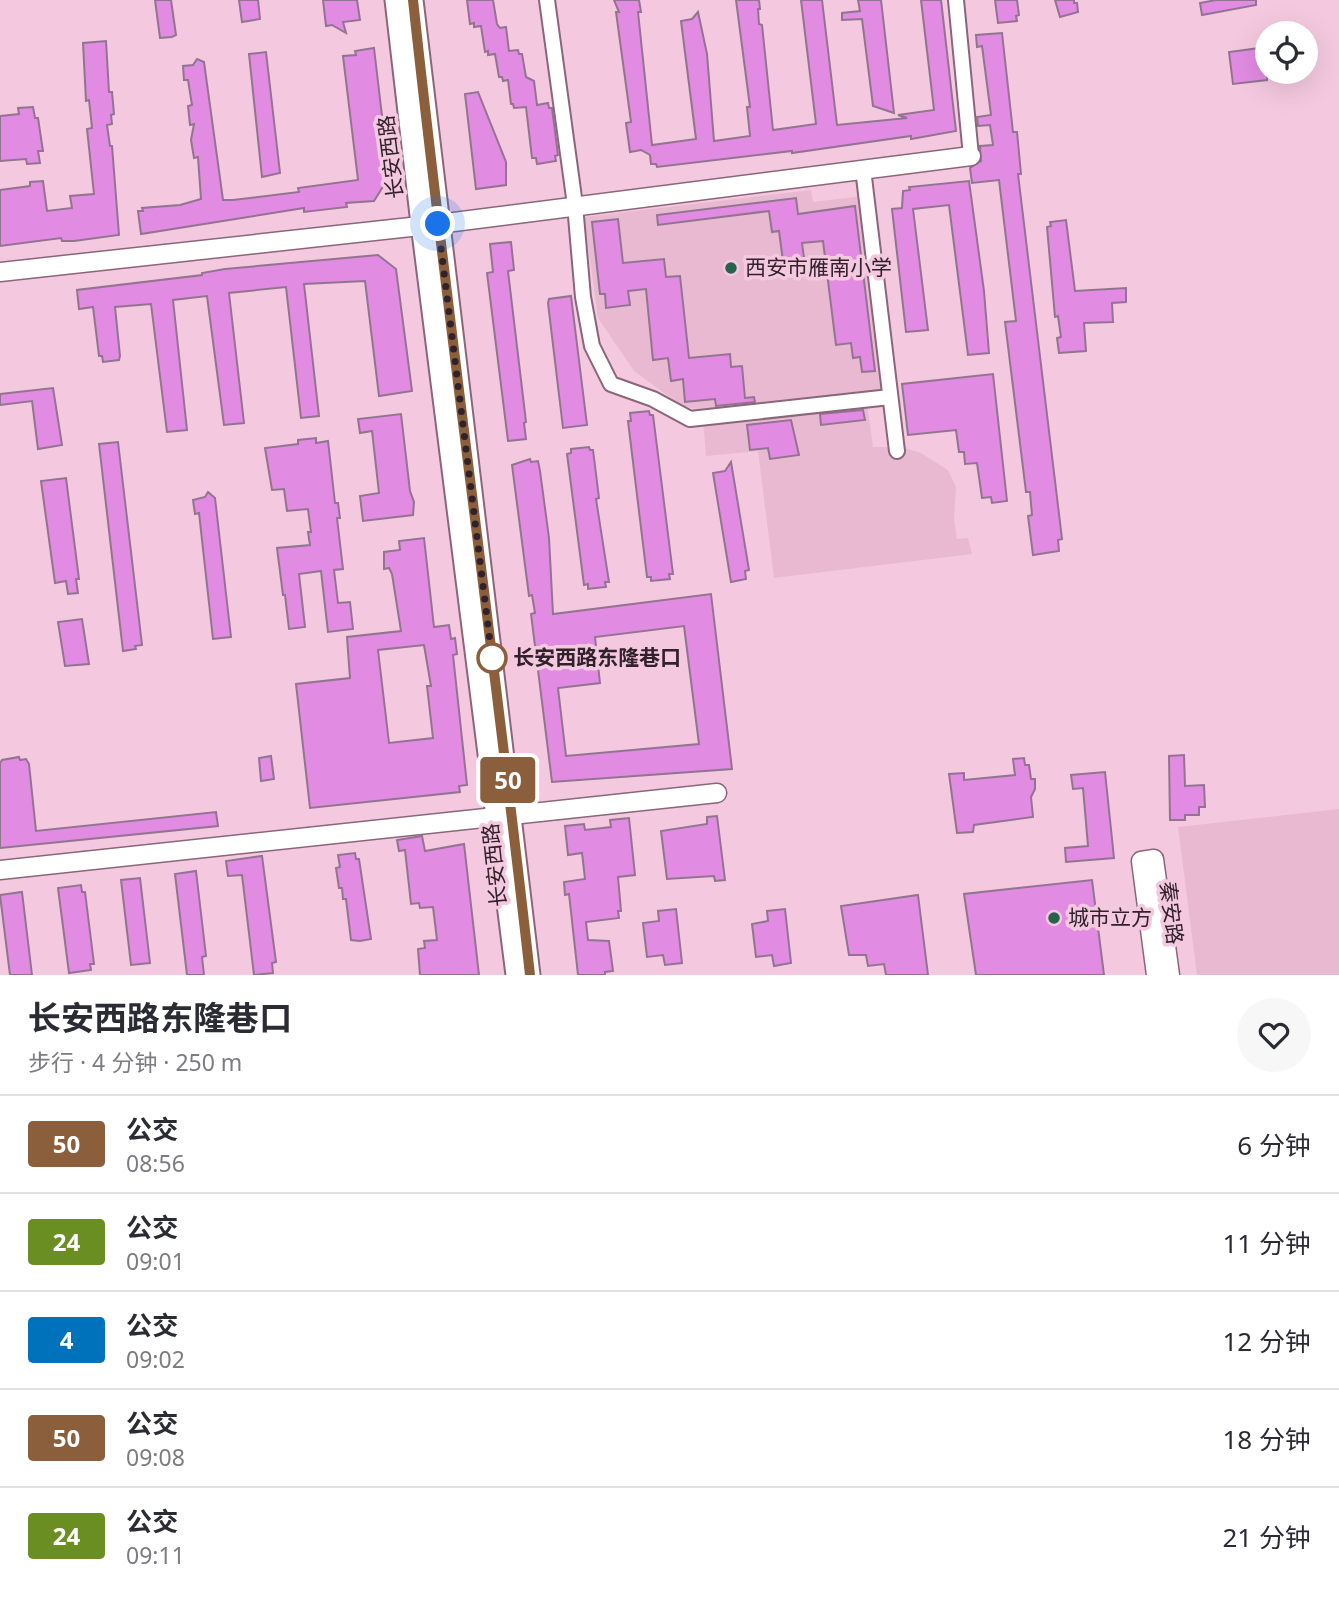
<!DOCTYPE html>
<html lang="zh">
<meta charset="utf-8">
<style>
:root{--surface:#fff;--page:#f7f7f7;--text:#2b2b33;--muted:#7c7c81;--line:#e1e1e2}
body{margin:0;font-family:"Noto Sans","Noto Sans SC",sans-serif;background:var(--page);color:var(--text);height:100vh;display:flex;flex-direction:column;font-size:26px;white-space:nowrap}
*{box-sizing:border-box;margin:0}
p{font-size:23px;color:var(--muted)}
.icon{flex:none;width:38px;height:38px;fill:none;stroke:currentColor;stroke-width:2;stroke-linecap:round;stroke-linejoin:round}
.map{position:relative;height:975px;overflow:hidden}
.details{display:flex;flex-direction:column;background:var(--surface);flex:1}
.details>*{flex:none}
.badge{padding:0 14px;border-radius:5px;font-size:24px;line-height:46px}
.controls{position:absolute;left:1255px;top:21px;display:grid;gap:14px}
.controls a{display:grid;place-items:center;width:63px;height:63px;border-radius:50%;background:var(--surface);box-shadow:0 7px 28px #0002;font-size:35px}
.you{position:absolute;width:35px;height:35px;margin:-18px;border:5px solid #fff;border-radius:50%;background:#1a73e8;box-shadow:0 0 0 10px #1a73e833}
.map>.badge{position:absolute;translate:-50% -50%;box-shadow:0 0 0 4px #fff}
.round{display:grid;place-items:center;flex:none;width:74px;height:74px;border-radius:37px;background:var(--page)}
.headline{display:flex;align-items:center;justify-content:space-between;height:119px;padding:0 28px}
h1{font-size:33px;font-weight:700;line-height:52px}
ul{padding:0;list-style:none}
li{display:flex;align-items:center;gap:21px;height:98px;padding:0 28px;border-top:2px solid var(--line)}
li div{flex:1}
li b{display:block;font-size:26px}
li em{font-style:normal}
li .badge{min-width:77px;font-weight:700;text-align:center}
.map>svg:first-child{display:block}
.built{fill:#e9b9d1}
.building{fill:#e18ce2;stroke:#927491;stroke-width:2;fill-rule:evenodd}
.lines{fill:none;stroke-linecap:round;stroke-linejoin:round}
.minor-casing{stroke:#8b6579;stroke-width:18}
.tertiary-casing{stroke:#8b6579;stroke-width:21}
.secondary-casing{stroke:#8b6579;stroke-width:23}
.minor{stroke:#fff;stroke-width:14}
.tertiary{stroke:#fff;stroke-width:18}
.secondary{stroke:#fff;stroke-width:19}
.line-casing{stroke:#fff;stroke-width:16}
.line{stroke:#8b5e3c;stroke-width:10}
.walk{stroke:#31212a;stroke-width:7;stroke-dasharray:0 12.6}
.poi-dot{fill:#27624d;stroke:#f4c9df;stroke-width:2.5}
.stop-dot{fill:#fff;stroke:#8b5e3c;stroke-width:3.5}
.labels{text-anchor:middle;stroke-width:7;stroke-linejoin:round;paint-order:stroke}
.street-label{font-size:21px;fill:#31212a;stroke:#f4c9df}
.poi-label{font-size:21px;fill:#31212a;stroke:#f4c9df;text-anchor:start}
.stop-label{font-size:21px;font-weight:bold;fill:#31212a;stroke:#f4c9df;text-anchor:start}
</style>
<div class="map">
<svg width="1339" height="975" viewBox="0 0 1339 975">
<rect width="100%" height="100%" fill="#f4c9df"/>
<g class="built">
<path d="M811 190 813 202 863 196 886 393 716 413 682 406 634 371 598 318 584 217Z"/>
<path d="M867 402 873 447H901L921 453 948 470 956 487 954 519 957 539 968 538 972 554 774 578 758 451 706 456 703 420Z"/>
<path d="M1339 809V975H1197L1178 827Z"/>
</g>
<g class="building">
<path d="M155 0H171L176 35 172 37 160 38Z"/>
<path d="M239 0H258L260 19 242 22Z"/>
<path d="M323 0H357L360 20 343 22 346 33 332 25 326 26Z"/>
<path d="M467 0H493L497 24 500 28 506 27 509 51 518 50 519 54H522L526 77 534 81 537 105 548 103 549 108H552L558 155 555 156 556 161 537 164 536 158H532L526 107 514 108 513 104H511L508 80 503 81 502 77H499L495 54 488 55V51L485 52 481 26 474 27V23L470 24Z"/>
<path d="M614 0H639L641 12H638L652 145 696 139 681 21 692 19 698 12 707 54 714 141 750 136 747 107H750L736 0H759L760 9H758L759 24 762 25 773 130 816 124 801 0H822L837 125 907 118 898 115 934 110 921 0H941L956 131 911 139V136L792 153V151L657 167 656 164H651L650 155 641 150 630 152 626 123 631 122 616 12H619Z"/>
<path d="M858 0H881L894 113 873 106 862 19 842 20V13L860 11Z"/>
<path d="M995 0H1017L1019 15 1016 16 1017 21 998 23Z"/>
<path d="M1055 0H1074V3H1077L1078 12 1060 17Z"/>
<path d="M1216 0H1256V5L1202 15 1200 3Z"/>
<path d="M1002 33 1013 132H1017L1021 174H1018L1062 539 1058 540 1059 551 1033 555 1028 516 1032 515 1030 492H1026L1005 322 1016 321 999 180 972 183 970 168 981 161 980 146 993 145 990 125 978 126 977 117 991 115 982 46 977 47 976 35Z"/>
<path d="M106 41 109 92H112L114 114 111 115 112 124 107 125 110 146H112L119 235 74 241H62L61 238 0 246V190L30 186V182L43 181 47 211 72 208 70 196 94 194 87 129 92 128 89 100 86 101 83 43Z"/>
<path d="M1267 47V80L1233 84 1229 52Z"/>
<path d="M374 48 390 184 384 185 374 201 346 203 347 207 304 212V208L141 234 138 211H143L142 208 180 205 201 199 198 157 194 158 191 140 194 124 190 125 188 106 192 105 188 80H184L183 66 193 65 197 59 204 62 223 200H233L299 192 298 188 358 180 343 56 356 55 355 51Z"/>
<path d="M266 52 280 173 262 177 249 54Z"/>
<path d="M478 92 506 162V185L476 189 465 94Z"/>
<path d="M33 107 35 118H38L43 151H38L40 163 27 164 26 159 0 161V116L19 114 18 108Z"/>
<path d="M969 181 984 291 989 353 968 355 949 205 913 209 928 330 906 332 892 209 902 208 903 191 910 190 909 187Z"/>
<path d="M796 198 798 214 855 206 875 371 862 372 860 357 853 358 851 343 836 345 823 241 802 243 804 258 783 261 779 231 772 232 769 211 658 225 657 215Z"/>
<path d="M618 219 623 263 664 259 666 277 680 276 689 358 730 354 731 367 742 366 745 398 754 397 755 402 716 406 715 399 685 402 683 379 671 381 668 358 653 360 646 289 628 291 630 305 606 308 605 294H600L592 222Z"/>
<path d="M1066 220 1075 291 1126 288V302L1112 303 1113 322 1084 323 1086 351 1059 353 1057 338 1061 337 1058 316 1055 317 1047 227 1051 226 1050 222Z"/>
<path d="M511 242 514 270 508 271 526 422 524 423 526 439 508 441 487 273 493 272 490 244Z"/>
<path d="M378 255 396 269 412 391 379 396 365 281 304 284 319 416 301 418 286 287 229 293 244 423 224 425 207 296 173 300 187 430 167 432 151 304 115 307 120 356 119 360 103 362 102 356H99L93 307 79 309 77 290 202 275V273L225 269Z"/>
<path d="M571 296 587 425 563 428 548 303 549 299Z"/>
<path d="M993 374 1007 501 992 503 991 497 982 498 977 463 965 464 964 452H959L956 430 908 435 902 384Z"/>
<path d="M53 388 62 445 38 449 32 401 0 405V394Z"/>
<path d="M863 410 865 420 821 425 820 414Z"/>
<path d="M649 411 650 415H653L673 574H669L670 579 651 581V577H647L628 421H631L630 413Z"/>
<path d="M401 414 410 491 414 502 413 515 363 521 360 496 379 493 372 431 360 433 358 419Z"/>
<path d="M791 420 799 455 770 459 768 448 750 450 747 425Z"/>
<path d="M316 438V443L328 441 335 503H338L340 518H337L343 569 334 570 338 603 350 602 353 629 328 632 321 571 299 574 305 627 289 629 285 595H283L277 548 310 545 308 532H311L308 509 287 511 284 489 272 490 265 448 298 444V440Z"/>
<path d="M118 442 142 645 135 646 136 649 123 651 99 444Z"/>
<path d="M589 447 590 450H593L599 498 596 499 609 582H605L606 587 588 589V584L584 585 567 454 571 453V449Z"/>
<path d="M530 459 531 462 538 461 540 471 549 538 553 614 711 594 732 769 552 782 531 614 535 613 532 595 529 596 512 465ZM684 626 699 744 566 756 558 688 600 683 595 637Z"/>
<path d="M731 462 749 570 745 571 746 579 731 582 713 473 725 471Z"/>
<path d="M66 478 79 579H76L78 593 68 594 66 581 55 583 41 481Z"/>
<path d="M208 492 215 498 231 637 213 639 199 513 195 514 193 500 205 497Z"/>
<path d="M424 538 434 627 449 625 451 639 455 638 457 654 453 655 467 785 459 786 460 792 310 808 296 684 350 678 347 637 401 631 392 574 389 568 384 569V552L400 550 399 541ZM424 645 431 686H427L433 738 389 743 378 650Z"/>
<path d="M82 619 89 664 65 666 58 622Z"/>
<path d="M1184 755 1185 786 1204 785 1205 807H1199V815H1185V820H1170L1169 756Z"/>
<path d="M271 756 274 779 261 781 259 758Z"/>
<path d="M19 757 20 760 26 759 29 764 36 831 216 812 218 826 0 848V763L2 760Z"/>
<path d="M1024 758 1025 765H1029L1031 779H1035V789L1031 797 1033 817 974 825 973 832 957 833 949 774 964 773V780L1015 775 1013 759Z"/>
<path d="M1105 772 1114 858 1066 862 1065 848 1088 846 1083 788 1073 789 1071 775Z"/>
<path d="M717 816 725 880 715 881 714 876 667 879 661 831 707 824V817Z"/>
<path d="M629 818 635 875 618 877 621 911H618L619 918 586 922 588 940 609 941 613 971 605 972V975H578L569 894 565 895 564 882 585 879 582 853 568 855 565 826 584 824 585 830 611 827 610 820Z"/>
<path d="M422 836 425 851 464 844 479 975H420L418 949 425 948 424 941 437 940 433 907 420 908 419 903 411 904 405 850 399 851 397 840Z"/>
<path d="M355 853 356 859H359L371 939 360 941 351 940 346 899H343L342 888H339L336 868 340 867 338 855Z"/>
<path d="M262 856 276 962 272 963 273 973 254 975 242 875 228 876 226 861Z"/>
<path d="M196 871 206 956 202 957 204 975H187L175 874Z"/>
<path d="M140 878 150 963 131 965 121 880Z"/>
<path d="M1092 880 1104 975H976L964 894Z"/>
<path d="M81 885 82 892H85L94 964H90L91 970 69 973 58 888Z"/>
<path d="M22 892 32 975H10L0 895Z"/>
<path d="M918 895 928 975H886L884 964 868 966 866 955H849L841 906Z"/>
<path d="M676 909 682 963 665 965 663 955 647 957 643 923 659 921 658 911Z"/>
<path d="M785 909 791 963 774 966 772 955 756 957 752 924 768 921 767 911Z"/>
</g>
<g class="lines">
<defs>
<g id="minor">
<path d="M547 0 575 205 583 297 592 346 611 384 653 399 690 419 890 397"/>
<path d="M956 0 971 156"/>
<path d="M863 169 897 451"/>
</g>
<g id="tertiary">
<path d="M0 272 438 224 971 156"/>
<path d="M0 870 717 793"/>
<path d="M1156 975 1141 861 1154 859 1170 975"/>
</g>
<g id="secondary">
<path d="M395 0 421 224 516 975"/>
<path d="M413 0C449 325 494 650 530 975"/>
</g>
</defs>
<use href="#minor" class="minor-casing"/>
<use href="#tertiary" class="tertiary-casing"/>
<use href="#secondary" class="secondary-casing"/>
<use href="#minor" class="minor"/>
<use href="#tertiary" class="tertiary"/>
<use href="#secondary" class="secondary"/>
</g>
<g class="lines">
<defs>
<path id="line" d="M413 0C448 326 494 650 530 975"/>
</defs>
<use href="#line" class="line-casing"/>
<use href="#line" class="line"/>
<path class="walk" d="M438 224 492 658"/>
</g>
<g class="poi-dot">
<circle cx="731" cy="268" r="7"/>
<circle cx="1054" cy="918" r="7"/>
</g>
<circle class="stop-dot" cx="492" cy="658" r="14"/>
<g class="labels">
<g class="street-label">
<text transform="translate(391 157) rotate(-97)" y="7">长安西路</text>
<text transform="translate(495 865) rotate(-96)" y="7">长安西路</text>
<text transform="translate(1171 913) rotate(83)" y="7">秦安路</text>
</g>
<g class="poi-label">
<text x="745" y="275">西安市雁南小学</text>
<text x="1068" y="925">城市立方</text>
</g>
<g class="stop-label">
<text x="513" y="665">长安西路东隆巷口</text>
</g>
</g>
</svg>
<div class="controls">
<a><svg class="icon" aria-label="locate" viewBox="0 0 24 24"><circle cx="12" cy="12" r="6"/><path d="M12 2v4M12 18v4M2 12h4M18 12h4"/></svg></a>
</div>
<div class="you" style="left:438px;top:224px"></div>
<b class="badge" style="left:508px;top:780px;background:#8b5e3c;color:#fff">50</b>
</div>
<section class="details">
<div class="headline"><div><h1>长安西路东隆巷口</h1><p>步行 · 4 分钟 · 250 m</p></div><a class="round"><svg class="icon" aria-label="heart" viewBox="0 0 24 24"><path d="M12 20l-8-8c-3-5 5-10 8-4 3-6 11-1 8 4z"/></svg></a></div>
<ul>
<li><span class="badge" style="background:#8b5e3c;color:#fff">50</span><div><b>公交</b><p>08:56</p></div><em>6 分钟</em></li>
<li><span class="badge" style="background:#6b8e23;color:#fff">24</span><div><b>公交</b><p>09:01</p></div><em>11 分钟</em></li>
<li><span class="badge" style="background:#0072bc;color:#fff">4</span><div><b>公交</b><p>09:02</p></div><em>12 分钟</em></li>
<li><span class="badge" style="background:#8b5e3c;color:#fff">50</span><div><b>公交</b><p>09:08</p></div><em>18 分钟</em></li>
<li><span class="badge" style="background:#6b8e23;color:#fff">24</span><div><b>公交</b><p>09:11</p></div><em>21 分钟</em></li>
</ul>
</section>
